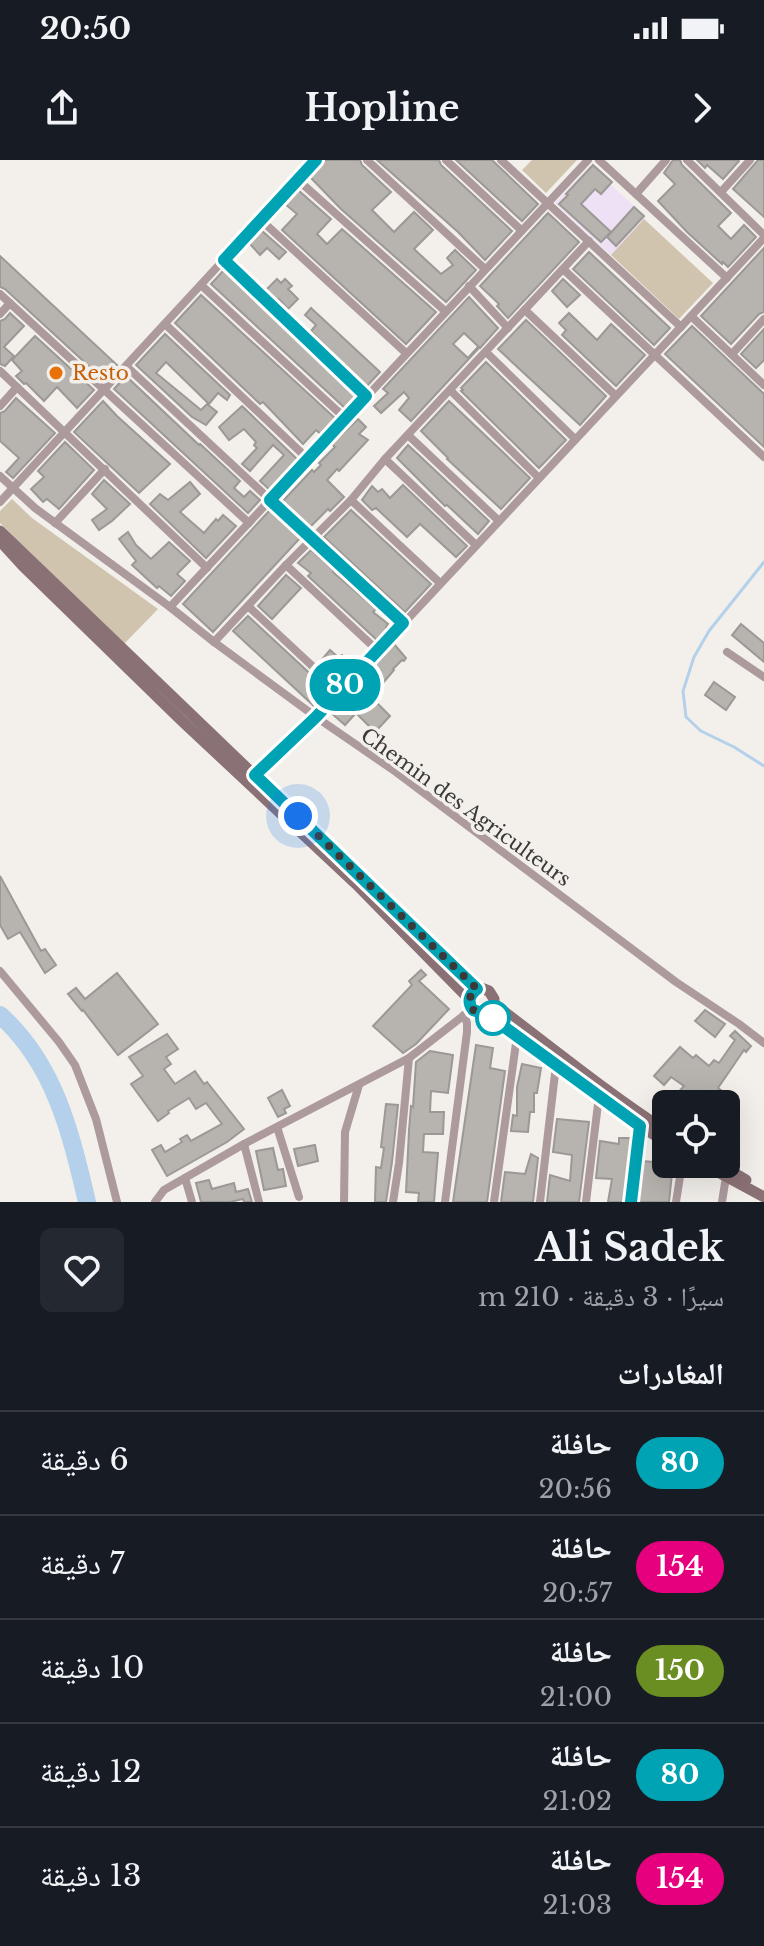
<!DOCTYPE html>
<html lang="ar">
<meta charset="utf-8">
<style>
:root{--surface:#171b24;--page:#242831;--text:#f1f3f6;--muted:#9ea1a6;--line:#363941}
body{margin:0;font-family:"Libre Baskerville","Noto Naskh Arabic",serif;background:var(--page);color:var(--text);direction:rtl;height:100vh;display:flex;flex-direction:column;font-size:30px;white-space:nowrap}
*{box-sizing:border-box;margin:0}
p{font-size:26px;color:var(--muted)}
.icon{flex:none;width:44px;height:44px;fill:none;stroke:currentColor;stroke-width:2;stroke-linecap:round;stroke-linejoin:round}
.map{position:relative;height:1042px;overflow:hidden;direction:ltr}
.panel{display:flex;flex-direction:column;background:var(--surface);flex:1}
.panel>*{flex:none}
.badge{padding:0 16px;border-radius:26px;font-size:28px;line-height:52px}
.tools{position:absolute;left:652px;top:930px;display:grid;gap:16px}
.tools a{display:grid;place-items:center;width:88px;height:88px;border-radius:12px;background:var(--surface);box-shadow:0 8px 32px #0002;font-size:40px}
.you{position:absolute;width:40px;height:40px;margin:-20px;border:6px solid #fff;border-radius:50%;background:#1a73e8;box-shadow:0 0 0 12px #1a73e833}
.map>.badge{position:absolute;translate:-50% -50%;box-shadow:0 0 0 4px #fff}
h2{padding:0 40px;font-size:30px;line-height:72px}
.round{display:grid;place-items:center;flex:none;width:84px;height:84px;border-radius:12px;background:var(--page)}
.head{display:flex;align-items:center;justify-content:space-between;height:136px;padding:0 40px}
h1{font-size:38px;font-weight:800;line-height:60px}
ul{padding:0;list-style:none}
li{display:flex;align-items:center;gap:24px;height:104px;padding:0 40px;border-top:2px solid var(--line)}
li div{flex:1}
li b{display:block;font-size:30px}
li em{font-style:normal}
li .badge{min-width:88px;font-weight:700;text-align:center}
.status{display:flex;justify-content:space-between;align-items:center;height:56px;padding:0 40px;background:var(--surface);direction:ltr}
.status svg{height:22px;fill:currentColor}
header{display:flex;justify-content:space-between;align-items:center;height:104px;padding:0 40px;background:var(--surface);font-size:36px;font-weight:800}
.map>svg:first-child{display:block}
.education{fill:#eee1f6}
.green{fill:#d0c4af}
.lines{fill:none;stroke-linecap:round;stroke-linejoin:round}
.stream{stroke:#b4d0ea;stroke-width:3}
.river{stroke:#b4d0ea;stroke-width:18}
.building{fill:#b7b3af;stroke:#9c9895;stroke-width:2}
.minor{stroke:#ac9a9d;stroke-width:8}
.secondary{stroke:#8a7175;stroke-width:11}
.line-casing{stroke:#fff;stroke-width:18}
.line{stroke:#00a3b4;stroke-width:12}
.walk{stroke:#3b3a38;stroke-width:8;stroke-dasharray:0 14.4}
.food-dot{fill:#e8710a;stroke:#f3f0ec;stroke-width:3}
.stop-dot{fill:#fff;stroke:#00a3b4;stroke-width:4}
.labels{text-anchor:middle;stroke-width:7;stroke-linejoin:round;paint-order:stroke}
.food-label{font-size:20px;fill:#c56008;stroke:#f3f0ec;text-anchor:start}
.street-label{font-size:20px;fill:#3b3a38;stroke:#f3f0ec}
</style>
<div class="status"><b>20:50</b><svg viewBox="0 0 49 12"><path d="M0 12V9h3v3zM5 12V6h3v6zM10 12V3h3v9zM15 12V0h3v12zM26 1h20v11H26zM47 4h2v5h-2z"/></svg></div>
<header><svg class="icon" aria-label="forward" viewBox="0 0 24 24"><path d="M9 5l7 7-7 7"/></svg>Hopline<svg class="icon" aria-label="share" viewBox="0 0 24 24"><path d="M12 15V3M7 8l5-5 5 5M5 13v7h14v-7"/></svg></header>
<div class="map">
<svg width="764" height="1042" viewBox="0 0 764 1042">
<rect width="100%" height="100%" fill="#f3f0ec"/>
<path class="education" d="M590 6 646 57 611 95 555 43Z"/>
<g class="green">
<path d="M532 0H577L546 33 522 10Z"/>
<path d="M644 59 713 123 679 159 611 95Z"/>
<path d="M12 339 32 358 158 449 124 484 0 363V351Z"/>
</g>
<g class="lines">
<path class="stream" d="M764 402 709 471 694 497 683 531 686 557 701 571 734 587 764 606"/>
<path class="river" d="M0 855C55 904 71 974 87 1042"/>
</g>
<g class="building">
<path d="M323 0H360L362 5 391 32 372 50 394 72 414 52 433 70 414 89 441 114 453 105 447 98 455 90 476 110 446 142 341 49 310 17 321 5Z"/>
<path d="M377 0H439L441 5 512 71 485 100 458 72Z"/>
<path d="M456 0H492L538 44 522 61Z"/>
<path d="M673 0H680L682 5 731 53 718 66 731 79 744 65 756 77 728 107 723 102 722 104 687 72 658 41 675 24 664 13Z"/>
<path d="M697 0H738L739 1 723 19 707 5 705 8Z"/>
<path d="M758 0H764V57L733 29Z"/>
<path d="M593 5 612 22 601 34 595 29 581 44 611 72 601 82 559 44 568 35 566 34Z"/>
<path d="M298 30 331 59 317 74 327 84 342 69 436 152 406 184 282 70 297 54 285 44Z"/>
<path d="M634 47 644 56 616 86 607 77Z"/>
<path d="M548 53 579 82 508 158 497 146 499 144 480 126Z"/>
<path d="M261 70 286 92 279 99 267 88 260 95 249 83Z"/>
<path d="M764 88V152L759 154 731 184 701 156Z"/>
<path d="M589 92 670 168 654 185 573 109Z"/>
<path d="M0 96 117 205 104 220 5 129 0 127Z"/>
<path d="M224 110 357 237 346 249 211 124Z"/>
<path d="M277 119 281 123 285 119 292 126 288 129 298 139 288 149 279 139 277 141 266 130Z"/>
<path d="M563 119 580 135 567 147 552 131Z"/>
<path d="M201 135 336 259 322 275 316 270 303 284 263 242 260 244 175 163Z"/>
<path d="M469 137 498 168 480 188 464 173 453 184 468 198 477 188 478 189 411 261 399 250 409 238 404 232 381 253 374 246 388 233 383 229Z"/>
<path d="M311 148 380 212 366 227 311 171 316 165 305 155Z"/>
<path d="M10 153 24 166 4 187 14 196 5 206 0 204V161L5 159Z"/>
<path d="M569 153 597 180 611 164 645 195 616 226 562 175 566 170 559 163Z"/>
<path d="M526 160 606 236 580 265 498 189Z"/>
<path d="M692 166 764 234V287L665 194Z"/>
<path d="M764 169V200L756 208 741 194Z"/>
<path d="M165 174 230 235 227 240 218 233 209 244 166 202 156 213 201 250 207 244 217 252 206 265 192 257 136 205Z"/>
<path d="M35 176 94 230 77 248 57 227 44 241 26 223 24 224 16 216 22 211 12 200Z"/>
<path d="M486 202 566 280 539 308 461 231 463 230 461 228Z"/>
<path d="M126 216 199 285 200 284 240 321 234 328 244 337 250 331 260 340 248 353 114 229Z"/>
<path d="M16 238 55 273 13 318 6 312 19 298 0 281V253L5 251Z"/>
<path d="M103 241 117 256 170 304 139 333 74 272Z"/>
<path d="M449 241 530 318 501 349 447 299 448 298 421 271Z"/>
<path d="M242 246 298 300 270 330 260 321 284 295 273 285 250 311 242 304 257 288 254 285 256 282 244 269 229 280 219 267Z"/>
<path d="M358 259 366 267 359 274 368 280 339 311 337 309 327 320 344 337 330 351 328 349 310 367 282 342 312 310 314 312 321 305 319 303 335 287 332 284Z"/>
<path d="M65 282 94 310 59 349 47 339 43 342 31 329 44 317 38 311Z"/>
<path d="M408 285 489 361 478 374 447 345 445 346 397 298Z"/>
<path d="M104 320 130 344 112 361 99 370 92 360 107 349 92 334Z"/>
<path d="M190 322 200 334 180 352 204 373 216 359 218 361 223 355 236 366 206 398 150 344 160 334 168 340Z"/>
<path d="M403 325 467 386 456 397 420 364 407 377 376 348 372 350 362 340 372 326 378 332 382 329 390 338Z"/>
<path d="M270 350 300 378 213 472 183 444Z"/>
<path d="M351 350 431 424 405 452 324 377Z"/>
<path d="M128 372 136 385 151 399 169 382 190 401 177 414 185 421 171 436 159 426 157 428 132 405 136 401 119 379Z"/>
<path d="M311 390 334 410 333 412 376 449 373 452 388 464 386 467 388 469 378 481 308 416 311 413 298 403Z"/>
<path d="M286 415 301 428 272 459 258 446Z"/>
<path d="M248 456 330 532 315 547 233 471Z"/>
<path d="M741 464 764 483V502L732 475Z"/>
<path d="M394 484 406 498 404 501 402 500 393 509 394 510 371 537 390 556 375 572 356 553 345 565 330 552Z"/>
<path d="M330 490 339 498 342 495 355 505 339 522 319 503Z"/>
<path d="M714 522 735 537 726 550 705 535Z"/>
<path d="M0 716 41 791 45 789 56 805 45 813 20 772 8 779 0 765Z"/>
<path d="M421 810 426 815 419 821 449 849 416 884 403 893 373 866 412 825 409 821Z"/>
<path d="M117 813 158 864 118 895 83 850 82 851 68 834 76 828 85 839Z"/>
<path d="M705 850 725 864 715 877 695 861Z"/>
<path d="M735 871 751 886 746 892 744 890 718 928 732 938 728 944H689L686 941 684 942 676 935 684 926 671 917 664 925 654 916 680 887 693 898 696 895 709 906 714 900 719 903 735 880 730 876Z"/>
<path d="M167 874 178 889 166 897 171 904 164 909 175 924 195 911 204 924 207 922 244 969 227 982 167 1016 152 990 161 985 165 992 182 982 180 979 187 975 191 981 222 964 206 943 196 949 189 938 168 951 169 953 158 961 131 924 143 916 129 897Z"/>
<path d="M476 885 493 888 490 908 505 911 487 1042H453Z"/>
<path d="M430 891 453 895 448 933 431 931 430 952H444L443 974H424L423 992 438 993 434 1042H418L419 1033 406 1032 409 970 411 946 413 947 416 902Z"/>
<path d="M522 904 541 908 537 933H534V952H530L528 972 511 971 513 955 517 956V927Z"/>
<path d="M282 930 290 946 284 949 286 953 278 957 268 938Z"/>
<path d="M386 944 398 945 392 1002 386 1042H375L376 1007 381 1008 384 988 381 987Z"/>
<path d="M557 959 589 962 579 1042H547L550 1015 570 1021 572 995 553 992Z"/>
<path d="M619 978H632L624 1038V1042H608L612 1019 596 1018 600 981 619 984Z"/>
<path d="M315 985 318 1001 298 1006 294 989Z"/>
<path d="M273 988 278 1010 283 1009 286 1026 264 1030 256 991Z"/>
<path d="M531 994 538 998 533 1042H501L505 1012 525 1014Z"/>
<path d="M643 1001 673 1004 669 1042H639Z"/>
<path d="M209 1020 212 1029 234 1023 236 1032 248 1029 252 1042H244L243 1039 230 1042H201L196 1023Z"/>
</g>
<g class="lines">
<g class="minor">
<path d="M367 0 485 109"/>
<path d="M446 0 521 70"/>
<path d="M501 0 681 167"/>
<path d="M599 0 727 118"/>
<path d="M687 0 764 75"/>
<path d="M298 20 445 151"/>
<path d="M721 32 750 0"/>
<path d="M636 34 666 0"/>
<path d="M261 60 406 193"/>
<path d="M224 100 366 236"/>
<path d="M563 109 764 297"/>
<path d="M201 125 346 259"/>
<path d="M469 126 508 168"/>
<path d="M0 134 249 363"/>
<path d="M525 150 616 236"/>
<path d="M0 154 10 143"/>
<path d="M691 156 764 225"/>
<path d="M165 164 308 299"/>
<path d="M486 192 575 279"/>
<path d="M732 194 764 159"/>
<path d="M126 206 403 463"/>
<path d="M0 211 207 408"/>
<path d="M450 230 539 318"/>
<path d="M0 246 17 227"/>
<path d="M408 275 499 361"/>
<path d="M385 299 476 385"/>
<path d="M0 316 35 348 170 447 214 482 316 557 396 612 676 822 739 864 764 883"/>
<path d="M351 340 440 423"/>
<path d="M0 342 316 0"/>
<path d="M55 363 105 309"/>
<path d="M286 405 377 490"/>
<path d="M248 446 339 531"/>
<path d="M170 447 588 0"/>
<path d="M214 482 286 405 351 340 385 299 589 81"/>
<path d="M727 492 764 517"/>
<path d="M255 615 316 557 764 78"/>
<path d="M0 811 59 882 75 905 96 959 117 1042"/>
<path d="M277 967 299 1037"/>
<path d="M244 984 259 1042"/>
<path d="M185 1018 192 1042"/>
<path d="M155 1042 164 1030 244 984 409 898 472 849"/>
<path d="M344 1042 345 972 359 925"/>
<path d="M393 1042 399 1003 409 898"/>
<path d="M445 1042 467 872V863L464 855"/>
<path d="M494 1042 517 876"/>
<path d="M540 1042 556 905"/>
<path d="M586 1042 599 936"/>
<path d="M631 1042 640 966"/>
<path d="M676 1042 682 1004"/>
<path d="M722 1042 726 1017"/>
</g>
<g class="secondary">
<path d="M0 371 477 829"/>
<path d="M0 381 23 406 181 560 356 724 469 839V844L473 850 484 853 494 859 640 966 666 982"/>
<path d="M473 832 481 828 489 831 494 839V844C551 887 606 932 666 971"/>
<path d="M703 1004 764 1037"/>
<path d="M719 1004 746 1020"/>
</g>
</g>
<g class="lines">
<defs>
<path id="line" d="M316 0 224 100 366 236 270 340 403 463 316 557 255 615 477 829C469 835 467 842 473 850L488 855 640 966 631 1042"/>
</defs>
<use href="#line" class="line-casing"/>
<use href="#line" class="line"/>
<path class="walk" d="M298 656 477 829C469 835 468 841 472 849L478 853H484L494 859 493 858"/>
</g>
<circle class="food-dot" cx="56" cy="213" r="8"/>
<circle class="stop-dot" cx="493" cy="858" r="16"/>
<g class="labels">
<g class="food-label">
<text x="72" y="220">Resto</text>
</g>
<g class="street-label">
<text transform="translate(466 647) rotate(36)" y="7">Chemin des Agriculteurs</text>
</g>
</g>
</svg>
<div class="tools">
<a><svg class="icon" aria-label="locate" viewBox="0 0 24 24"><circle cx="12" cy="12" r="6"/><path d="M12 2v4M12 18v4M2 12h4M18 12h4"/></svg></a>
</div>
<div class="you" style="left:298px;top:656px"></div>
<b class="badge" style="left:345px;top:525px;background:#00a3b4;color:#fff">80</b>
</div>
<section class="panel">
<div class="head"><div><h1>Ali Sadek</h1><p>سيرًا · 3 دقيقة · 210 m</p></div><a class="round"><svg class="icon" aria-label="heart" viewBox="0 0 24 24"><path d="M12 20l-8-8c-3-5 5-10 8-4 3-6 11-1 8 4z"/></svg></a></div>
<h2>المغادرات</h2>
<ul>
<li><span class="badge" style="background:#00a3b4;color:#fff">80</span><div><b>حافلة</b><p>20:56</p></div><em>6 دقيقة</em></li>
<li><span class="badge" style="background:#e6007e;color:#fff">154</span><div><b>حافلة</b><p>20:57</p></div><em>7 دقيقة</em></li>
<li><span class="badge" style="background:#6b8e23;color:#fff">150</span><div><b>حافلة</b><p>21:00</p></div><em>10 دقيقة</em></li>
<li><span class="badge" style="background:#00a3b4;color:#fff">80</span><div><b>حافلة</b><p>21:02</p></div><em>12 دقيقة</em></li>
<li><span class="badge" style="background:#e6007e;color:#fff">154</span><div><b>حافلة</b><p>21:03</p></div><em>13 دقيقة</em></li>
</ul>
</section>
